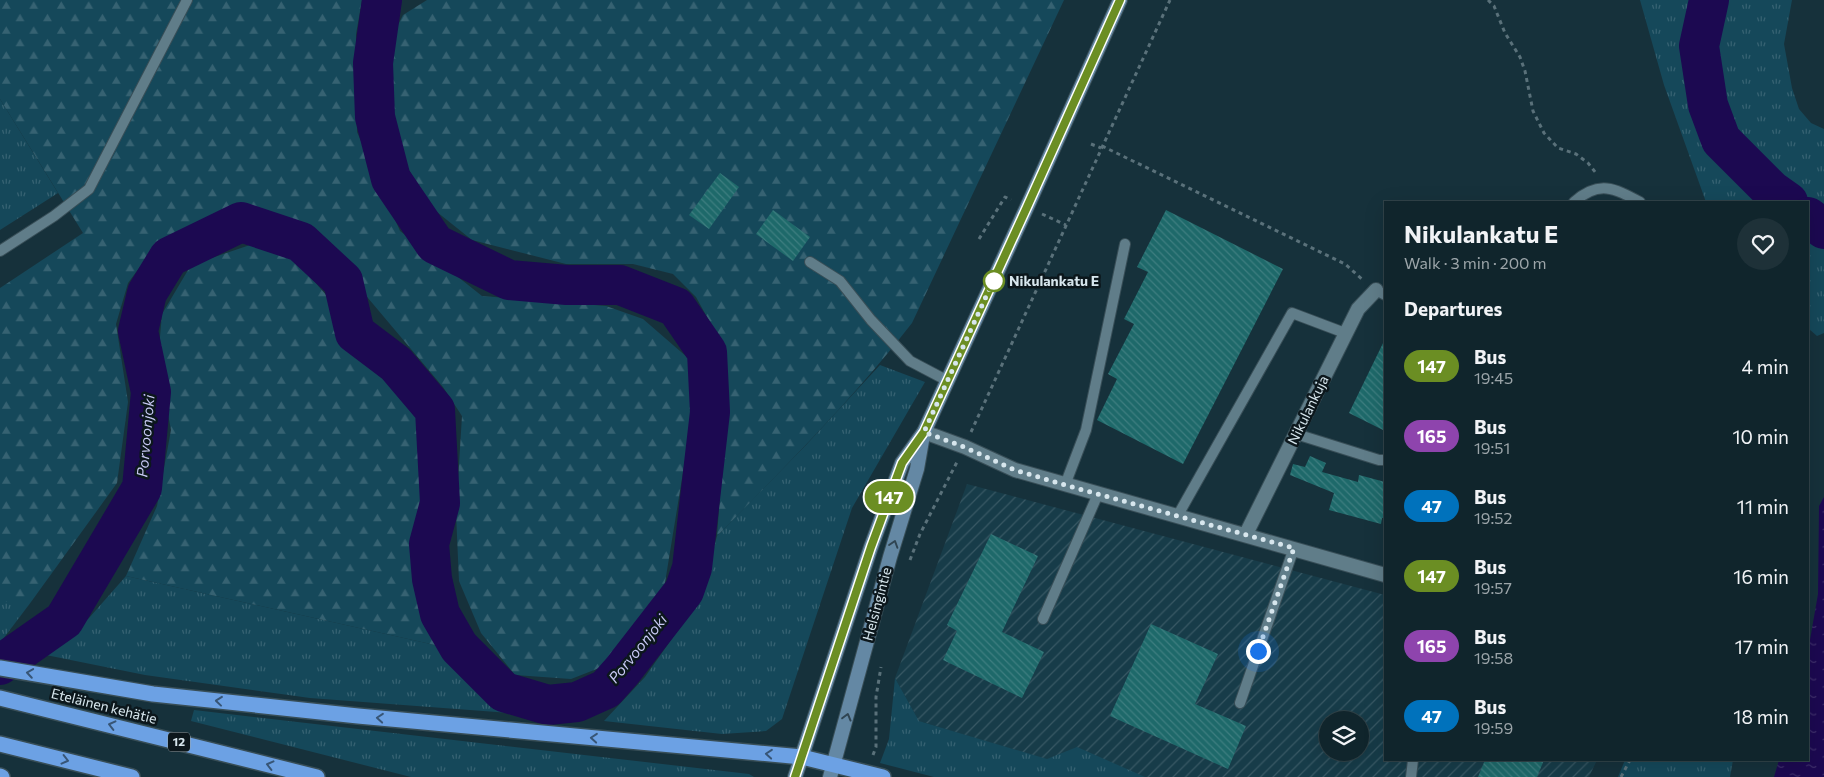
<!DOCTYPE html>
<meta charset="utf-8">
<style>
:root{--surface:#10252c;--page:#1e3138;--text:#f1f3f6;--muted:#9ca5a9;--line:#304248}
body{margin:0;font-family:Commissioner,sans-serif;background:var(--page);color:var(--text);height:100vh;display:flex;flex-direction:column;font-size:19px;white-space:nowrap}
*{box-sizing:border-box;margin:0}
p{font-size:16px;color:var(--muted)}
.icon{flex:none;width:28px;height:28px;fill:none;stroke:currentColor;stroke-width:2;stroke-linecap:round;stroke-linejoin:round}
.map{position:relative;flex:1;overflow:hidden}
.panel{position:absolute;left:1384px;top:201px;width:425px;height:560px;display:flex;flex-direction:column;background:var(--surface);border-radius:0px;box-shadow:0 5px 20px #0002,0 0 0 1px var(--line)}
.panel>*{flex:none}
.badge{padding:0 10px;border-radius:16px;font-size:18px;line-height:32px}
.controls{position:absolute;left:1319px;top:711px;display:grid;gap:10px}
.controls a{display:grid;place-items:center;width:50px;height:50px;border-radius:50%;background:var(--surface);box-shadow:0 5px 20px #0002,0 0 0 1px var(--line);font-size:25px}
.you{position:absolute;width:25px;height:25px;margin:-12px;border:4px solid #fff;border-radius:50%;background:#1a73e8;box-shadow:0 0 0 8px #1a73e833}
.map>.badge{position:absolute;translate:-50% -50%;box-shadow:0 0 0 2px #fff}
h2{padding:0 20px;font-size:19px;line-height:45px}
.round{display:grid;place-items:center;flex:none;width:52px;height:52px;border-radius:26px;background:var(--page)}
.overview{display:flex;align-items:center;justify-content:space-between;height:85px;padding:0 20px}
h1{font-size:24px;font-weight:700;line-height:38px}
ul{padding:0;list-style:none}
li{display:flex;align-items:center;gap:15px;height:70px;padding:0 20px}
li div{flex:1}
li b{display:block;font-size:19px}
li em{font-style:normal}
li .badge{min-width:55px;font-weight:700;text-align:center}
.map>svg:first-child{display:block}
.industrial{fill:url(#industrial-furrows);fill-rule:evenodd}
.grass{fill:url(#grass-tufts)}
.forest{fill:url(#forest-firs)}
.water{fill:url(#water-ripples)}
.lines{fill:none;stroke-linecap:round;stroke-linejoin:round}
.river{stroke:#1c0951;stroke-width:40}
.building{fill:url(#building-back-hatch)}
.service-casing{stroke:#384e57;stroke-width:12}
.minor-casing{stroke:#384e57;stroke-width:16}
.secondary-casing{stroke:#384e57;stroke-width:16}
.motorway-casing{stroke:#384e57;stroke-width:18}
.path{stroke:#5a717a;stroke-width:3;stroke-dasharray:4 4;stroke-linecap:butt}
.service{stroke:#607d89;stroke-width:10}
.minor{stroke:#607d89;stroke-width:14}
.secondary{stroke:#6488a4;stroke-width:14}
.motorway{stroke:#6ca1e4;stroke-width:15}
.oneway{stroke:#2f4452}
.oneway2{stroke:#375576}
.line-casing{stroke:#fff;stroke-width:11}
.line{stroke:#6b8e23;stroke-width:8}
.walk{stroke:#d7e6ed;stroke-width:5;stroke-dasharray:0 9}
.stop-dot{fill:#fff;stroke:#6b8e23;stroke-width:2.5}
.labels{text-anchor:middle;stroke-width:5;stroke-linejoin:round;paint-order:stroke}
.shield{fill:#0c171c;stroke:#9aa8ae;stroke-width:1}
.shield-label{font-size:12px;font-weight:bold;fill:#d7e6ed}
.stop-label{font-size:14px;font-weight:bold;fill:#d7e6ed;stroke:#0c171c;text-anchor:start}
.street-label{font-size:14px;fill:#d7e6ed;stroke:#0c171c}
.water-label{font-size:15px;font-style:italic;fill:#c8c9f4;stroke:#0c171c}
</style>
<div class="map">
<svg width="1824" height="777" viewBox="0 0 1824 777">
<defs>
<pattern id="industrial-furrows" width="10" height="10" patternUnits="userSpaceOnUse" patternTransform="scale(1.25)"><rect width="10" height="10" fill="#173c49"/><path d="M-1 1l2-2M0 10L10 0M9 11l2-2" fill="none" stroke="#385864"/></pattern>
<pattern id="grass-tufts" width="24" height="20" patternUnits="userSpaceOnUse" patternTransform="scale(1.25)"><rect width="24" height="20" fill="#15485a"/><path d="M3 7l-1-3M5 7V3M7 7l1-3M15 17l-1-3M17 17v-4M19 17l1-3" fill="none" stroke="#366272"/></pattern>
<pattern id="forest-firs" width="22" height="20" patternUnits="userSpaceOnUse" patternTransform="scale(1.25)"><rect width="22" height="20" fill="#15485a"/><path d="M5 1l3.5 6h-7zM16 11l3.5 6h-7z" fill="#366272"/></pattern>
<pattern id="water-ripples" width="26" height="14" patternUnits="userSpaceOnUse" patternTransform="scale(1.25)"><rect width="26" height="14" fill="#1c0951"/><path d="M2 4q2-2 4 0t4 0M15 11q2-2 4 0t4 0" fill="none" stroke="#3c2d6a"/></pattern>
<pattern id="building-back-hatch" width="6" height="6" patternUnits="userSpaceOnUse" patternTransform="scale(1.25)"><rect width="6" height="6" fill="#1e696a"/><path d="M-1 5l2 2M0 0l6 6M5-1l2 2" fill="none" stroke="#3e7e80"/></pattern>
</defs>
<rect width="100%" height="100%" fill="#16313b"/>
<path class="industrial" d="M967 484 1385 595V760H1597L1589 777H1104L919 721 895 678ZM1328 720H1360V752H1328Z"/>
<g class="grass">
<path d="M1640 0H1792L1784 44 1792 88 1799 109 1811 123 1824 129V333L1817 336 1808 328V202H1706L1664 85Z"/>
<path d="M0 99 58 193 0 230Z"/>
<path d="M880 365 925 382 852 508 782 719 766 731 722 734 604 721 645 677 699 600 717 536 806 445Z"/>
<path d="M126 576 444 647 484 699 525 714 310 698 145 675 41 654 89 618Z"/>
<path d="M0 602H31L0 643Z"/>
<path d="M895 678 919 721 1047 759 1077 747 1145 777H934L880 763 889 739Z"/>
<path d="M194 710 749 774 754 777H411L191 721Z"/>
<path d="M1625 760H1733L1730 777H1618Z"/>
</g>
<g class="forest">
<path d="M0 0H362L356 34 357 132 400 231 482 296 606 306 643 319 688 358 694 405 661 607 612 663 571 679 515 675 481 633 459 581 456 513 462 416 443 387 309 228 237 205 157 244 128 283 116 324 128 402 117 483 31 602H0V288L83 233 0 99Z"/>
<path d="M427 0H1064L912 323C853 399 785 467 717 536L725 430 723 346 696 297 673 274 633 264H566L472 240 427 204 395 143 388 45 403 15Z"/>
<path d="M250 245 294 258 333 303 343 346 414 405 423 434 417 578 444 647 126 576 157 506 171 430 158 360 162 314 191 265Z"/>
</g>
<path class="water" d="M1824 497V777H1774L1779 760H1808V651L1818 594 1819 506Z"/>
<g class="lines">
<g class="river">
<path d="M1709 0 1699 46 1708 105 1721 140 1771 190 1788 202"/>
<path d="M1808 217 1824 229"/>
<path d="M0 665 64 620 142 488 151 392 138 331 147 293 169 257 241 222 301 242 343 281 355 333 396 364 435 410 440 503 429 544 432 579 440 614 459 647 504 692 548 705 577 702 606 689 622 671 684 591 692 568 710 412 707 352 676 307 620 285H567L509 280 435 244 391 179 375 117 373 63 382 0"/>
</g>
</g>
<g class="building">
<path d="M720 173 739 187 709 229 689 215Z"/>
<path d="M773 210 810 237 793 261 756 234Z"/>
<path d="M1166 210 1283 269 1183 464 1097 420 1117 379 1108 374 1134 324 1124 319 1148 272 1137 267Z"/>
<path d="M1385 339V431L1349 413Z"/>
<path d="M1310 456 1326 463 1322 472 1358 482 1359 475 1385 482V518H1382L1381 524 1329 510 1334 493 1290 475 1293 464 1305 467Z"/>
<path d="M991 534 1038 556 1002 632 1044 652 1022 698 943 660 957 631 947 625Z"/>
<path d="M1151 624 1218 654 1195 704 1246 726 1228 769 1110 716Z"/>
<path d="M1485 760H1544L1537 777H1478Z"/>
</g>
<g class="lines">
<defs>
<g id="service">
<path d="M1574 202C1599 180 1614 188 1640 202"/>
<path d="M0 251 54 216 89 189 187 0"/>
<path d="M810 262 840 281 871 320 910 361 948 381"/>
<path d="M1376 290 1385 295"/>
<path d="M1296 434 1379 460H1385"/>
<path d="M1065 485 1086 430 1125 244"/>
<path d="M1178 515 1292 313 1345 333"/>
<path d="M1043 619 1098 494"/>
<path d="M1240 703 1294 548"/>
<path d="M1411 777 1413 760"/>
</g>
<g id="minor">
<path d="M924 432 965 447 1015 470 1385 575"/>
<path d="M1246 534 1358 309 1376 290"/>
</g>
<g id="secondary">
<path d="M795 777 871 547 902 463 924 432 1027 207 1120 0"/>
<path d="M830 777 890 557 917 469 923 435"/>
</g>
<g id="motorway">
<path d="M0 668 153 694 358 716 802 757 883 777"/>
<path d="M0 698 317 777"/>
<path d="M0 744 132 777"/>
<path d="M0 776 2 777"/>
</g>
</defs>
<use href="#service" class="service-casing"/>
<use href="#minor" class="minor-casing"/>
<use href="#secondary" class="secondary-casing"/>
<use href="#motorway" class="motorway-casing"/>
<g class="path">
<path d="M1488 0 1494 6 1505 33 1520 57 1525 71 1533 111 1544 133 1558 148 1576 154 1588 163 1596 173"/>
<path d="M1091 144 1101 148"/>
<path d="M1102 146 1345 264 1363 280"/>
<path d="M1042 214 1066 225"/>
<path d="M979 239 1005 197 1011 200"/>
<path d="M971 432 1170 0"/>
<path d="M910 560 920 534 957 462"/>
<path d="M873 755 876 747V697L881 667"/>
<path d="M1621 777 1630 760"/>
</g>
<use href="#service" class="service"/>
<use href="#minor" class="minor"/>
<use href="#secondary" class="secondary"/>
<use href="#motorway" class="motorway"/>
</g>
<defs><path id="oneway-chevron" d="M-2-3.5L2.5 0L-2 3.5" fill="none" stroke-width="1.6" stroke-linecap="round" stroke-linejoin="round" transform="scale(1.25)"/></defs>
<g class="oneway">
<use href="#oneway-chevron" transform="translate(894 544) rotate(-72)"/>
<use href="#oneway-chevron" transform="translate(847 717) rotate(-75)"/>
</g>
<g class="oneway2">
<use href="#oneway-chevron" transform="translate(30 673) rotate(-171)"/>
<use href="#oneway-chevron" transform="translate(219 701) rotate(-174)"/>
<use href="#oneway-chevron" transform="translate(380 718) rotate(-175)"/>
<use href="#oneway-chevron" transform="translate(112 725) rotate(-166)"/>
<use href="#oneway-chevron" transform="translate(594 738) rotate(-175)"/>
<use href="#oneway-chevron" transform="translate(769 754) rotate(-175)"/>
<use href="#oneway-chevron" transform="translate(65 760) rotate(14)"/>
<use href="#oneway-chevron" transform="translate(270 765) rotate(-166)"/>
</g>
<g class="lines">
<defs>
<path id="line" d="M795 777 871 547 902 463 924 432 1027 207 1120 0"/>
</defs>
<use href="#line" class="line-casing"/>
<use href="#line" class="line"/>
<path class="walk" d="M994 281 995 277 924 432 964 447 1015 470 1065 485 1294 548 1258 651"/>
</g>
<circle class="stop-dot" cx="994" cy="281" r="10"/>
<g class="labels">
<rect class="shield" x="168" y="732.5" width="22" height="19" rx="4"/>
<g class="shield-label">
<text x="179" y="746">12</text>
</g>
<g class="stop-label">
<text x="1009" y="286">Nikulankatu E</text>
</g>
<g class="street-label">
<text transform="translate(1308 410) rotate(-64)" y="5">Nikulankuja</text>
<text transform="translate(877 604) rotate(-75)" y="5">Helsingintie</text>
<text transform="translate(104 706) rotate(14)" y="5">Eteläinen kehätie</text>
</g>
<g class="water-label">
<text transform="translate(146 436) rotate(-85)" y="5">Porvoonjoki</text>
<text transform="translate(638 649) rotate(-51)" y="5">Porvoonjoki</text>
</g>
</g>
</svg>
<div class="controls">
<a><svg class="icon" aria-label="layers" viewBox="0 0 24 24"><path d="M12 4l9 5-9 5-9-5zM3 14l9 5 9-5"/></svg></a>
</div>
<div class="you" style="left:1258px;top:651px"></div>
<b class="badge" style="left:889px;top:497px;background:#6b8e23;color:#fff">147</b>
<section class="panel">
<div class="overview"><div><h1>Nikulankatu E</h1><p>Walk · 3 min · 200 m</p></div><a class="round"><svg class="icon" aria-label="heart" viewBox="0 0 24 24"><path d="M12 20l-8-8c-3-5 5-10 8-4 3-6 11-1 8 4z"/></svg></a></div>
<h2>Departures</h2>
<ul>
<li><span class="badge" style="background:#6b8e23;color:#fff">147</span><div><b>Bus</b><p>19:45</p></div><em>4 min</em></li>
<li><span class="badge" style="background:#8e44ad;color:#fff">165</span><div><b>Bus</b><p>19:51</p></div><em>10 min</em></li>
<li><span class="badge" style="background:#0072bc;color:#fff">47</span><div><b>Bus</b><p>19:52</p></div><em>11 min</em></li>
<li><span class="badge" style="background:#6b8e23;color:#fff">147</span><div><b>Bus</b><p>19:57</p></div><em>16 min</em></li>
<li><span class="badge" style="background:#8e44ad;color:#fff">165</span><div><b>Bus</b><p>19:58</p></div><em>17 min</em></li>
<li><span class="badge" style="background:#0072bc;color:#fff">47</span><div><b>Bus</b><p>19:59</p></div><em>18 min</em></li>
</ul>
</section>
</div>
